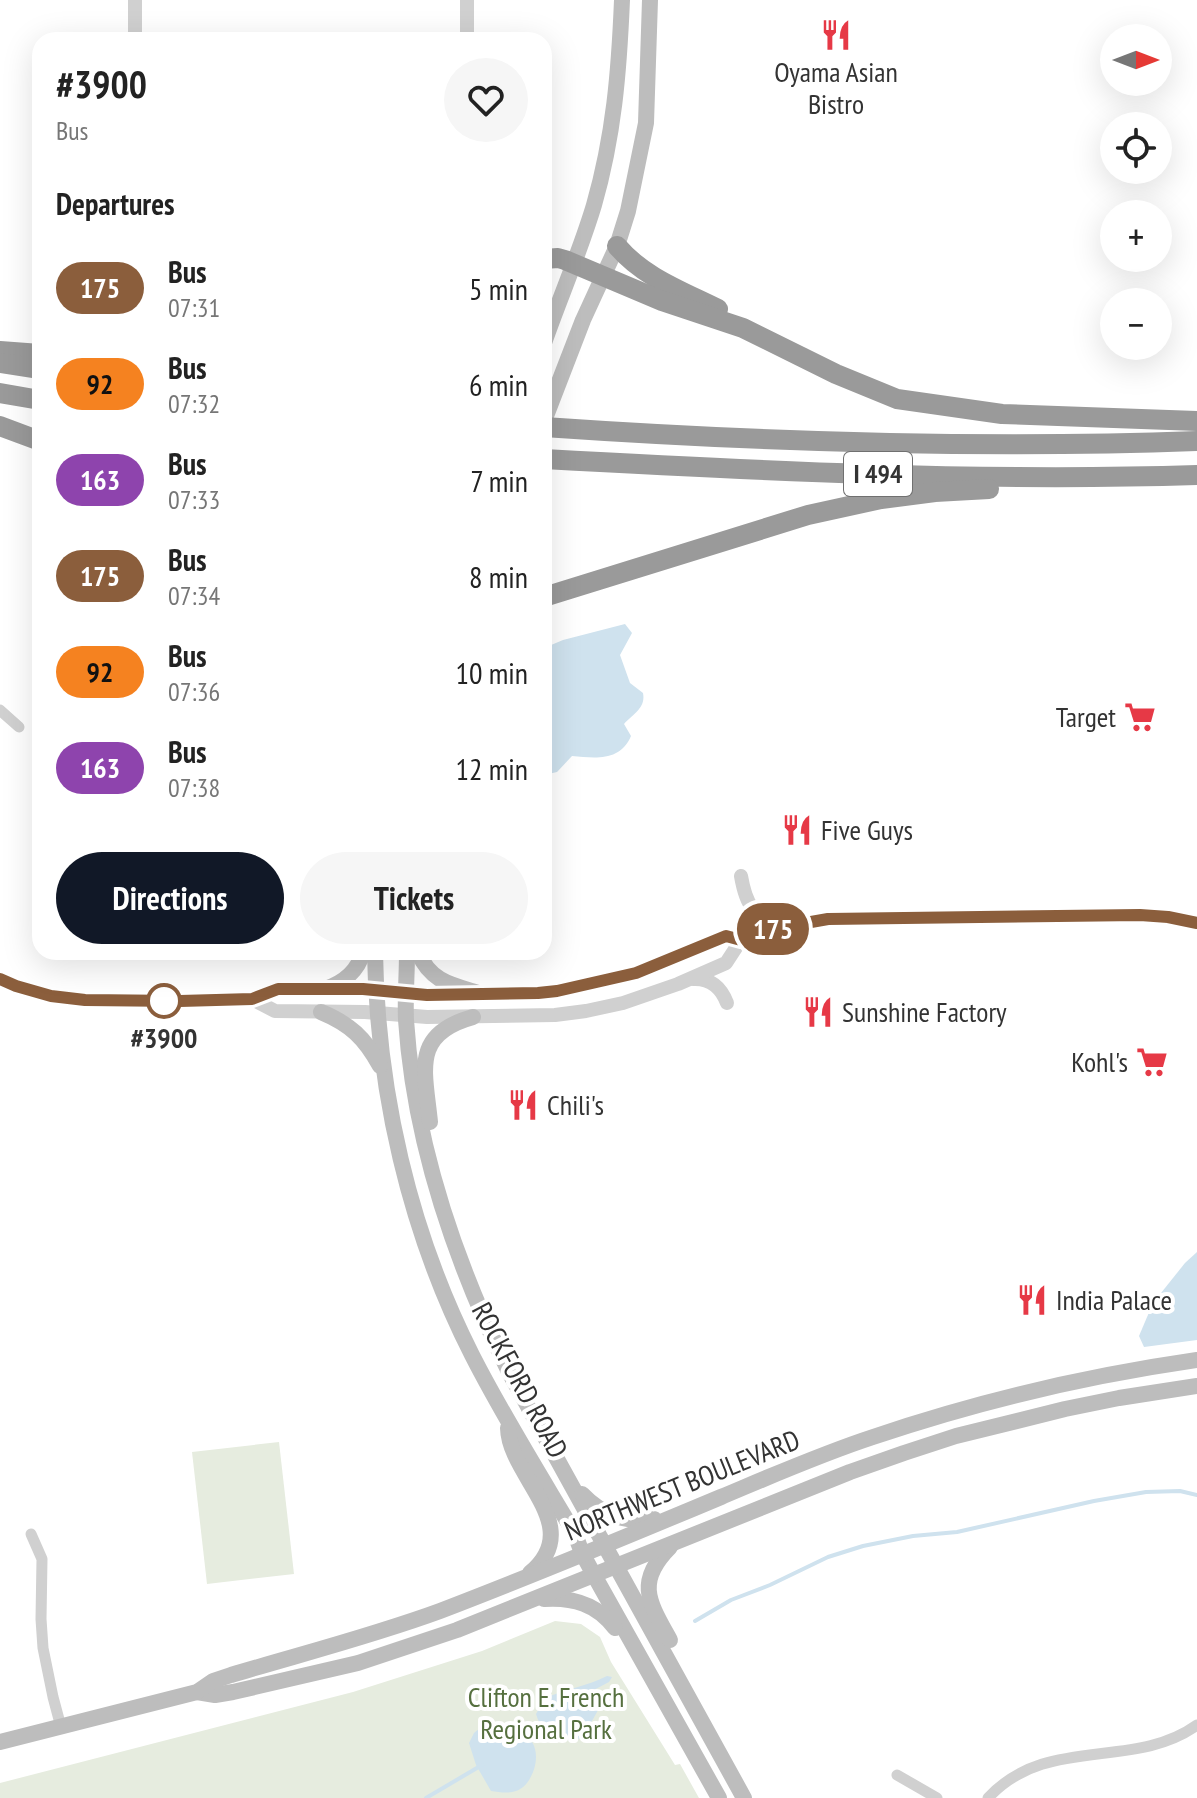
<!DOCTYPE html>
<meta charset="utf-8">
<style>
:root{--surface:#fff;--page:#f6f6f6;--text:#222;--muted:#767676;--accent:#111827}
body{margin:0;font-family:"PT Sans Narrow",sans-serif;background:var(--page);color:var(--text);height:100vh;display:flex;flex-direction:column;font-size:30px;white-space:nowrap}
*{box-sizing:border-box;margin:0}
p{font-size:26px;color:var(--muted)}
.icon{flex:none;width:44px;height:44px;fill:none;stroke:currentColor;stroke-width:2;stroke-linecap:round;stroke-linejoin:round}
.map{position:relative;flex:1;overflow:hidden}
.panel{position:absolute;left:32px;top:32px;width:520px;height:928px;display:flex;flex-direction:column;background:var(--surface);border-radius:24px;box-shadow:0 8px 32px #0002}
.panel>*{flex:none}
.badge{padding:0 16px;border-radius:26px;font-size:28px;line-height:52px}
.needle{width:52px;rotate:90deg}
.controls{position:absolute;left:1100px;top:24px;display:grid;gap:16px}
.controls a{display:grid;place-items:center;width:72px;height:72px;border-radius:50%;background:var(--surface);box-shadow:0 8px 32px #0002;font-size:40px}
.map>.badge{position:absolute;translate:-50% -50%;box-shadow:0 0 0 4px #fff}
h2{padding:0 24px;font-size:30px;line-height:72px}
.round{display:grid;place-items:center;flex:none;width:84px;height:84px;border-radius:42px;background:var(--page)}
.overview{display:flex;align-items:center;justify-content:space-between;height:136px;padding:0 24px}
h1{font-size:38px;font-weight:700;line-height:60px}
.action{display:flex;gap:16px;margin-top:auto;padding:16px 24px}
.action a{flex:1;height:92px;border-radius:48px;background:var(--accent);color:#fff;font-size:32px;font-weight:700;line-height:92px;text-align:center}
.action a+a{background:var(--page);color:var(--text)}
ul{padding:0;list-style:none}
li{display:flex;align-items:center;gap:24px;height:96px;padding:0 24px}
li div{flex:1}
li b{display:block;font-size:30px}
li em{font-style:normal}
li .badge{min-width:88px;font-weight:700;text-align:center}
.map>svg:first-child{display:block}
.green{fill:#e6ecdf}
.water{fill:#cfe2ee}
.lines{fill:none;stroke-linecap:round;stroke-linejoin:round}
.stream{stroke:#cfe2ee;stroke-width:4}
.minor{stroke:#d0d0d0;stroke-width:11}
.tertiary{stroke:#d0d0d0;stroke-width:14}
.secondary{stroke:#bdbdbd;stroke-width:16}
.motorway{stroke:#9a9a9a;stroke-width:20}
.line-casing{stroke:#fff;stroke-width:18}
.line{stroke:#8b5e3c;stroke-width:12}
.stop-dot{fill:#fff;stroke:#8b5e3c;stroke-width:4}
.labels{text-anchor:middle;stroke-width:8;stroke-linejoin:round;paint-order:stroke}
.shield{fill:#fff;stroke:#707070;stroke-width:2}
.shield-label{font-size:26px;font-weight:bold;fill:#333}
.poi-label{font-size:28px;fill:#333;stroke:#fff;text-anchor:start}
.stop-label{font-size:28px;font-weight:bold;fill:#333;stroke:#fff}
.street-label{font-size:28px;fill:#333;stroke:#fff}
.park-label{font-size:28px;fill:#56703f;stroke:#fff}
</style>
<div class="map">
<svg width="1197" height="1798" viewBox="0 0 1197 1798">
<rect width="100%" height="100%" fill="#fff"/>
<g class="green">
<path d="M279 1442 294 1574 207 1584 192 1452Z"/>
<path d="M555 1621 581 1624 600 1637 611 1662 675 1765 680 1764 699 1798H0V1783L353 1692 482 1651Z"/>
</g>
<g class="water">
<path d="M625 624 632 633 620 655 630 683 643 693C646 708 633 714 624 724L631 736C620 762 595 758 572 756L557 772 544 775V648L563 640Z"/>
<path d="M1197 1252V1340L1144 1347 1139 1336 1153 1303 1185 1263Z"/>
<path d="M607 1676 612 1677 609 1682 590 1692 591 1694 602 1693 605 1695C602 1704 585 1736 577 1740 570 1743 564 1738 558 1736 545 1730 540 1727 536 1714L545 1698C566 1689 587 1686 607 1676Z"/>
<path d="M486 1723C496 1723 525 1734 532 1742 542 1757 532 1786 516 1791 508 1794 499 1792 491 1791L476 1765 469 1743 474 1733Z"/>
</g>
<g class="lines">
<g class="stream">
<path d="M695 1621 731 1600 770 1585 828 1557 863 1546 913 1536 957 1532 1094 1501 1146 1492 1180 1491 1197 1495"/>
<path d="M426 1798 482 1765"/>
</g>
<g class="minor">
<path d="M0 710 19 727"/>
<path d="M31 1534 42 1559 41 1619 43 1648 53 1697 61 1727"/>
<path d="M897 1775 937 1798"/>
<path d="M988 1798C1047 1734 1133 1771 1197 1725"/>
</g>
<g class="tertiary">
<path d="M135 0V40"/>
<path d="M467 0V40"/>
<path d="M741 876C747 911 754 912 785 926"/>
<path d="M0 979 16 986 51 996 85 1000 180 1001 252 999 278 989H363L427 995 538 993 557 991 636 973 726 936 741 940 777 928 828 919 1140 915 1168 917 1197 923"/>
<path d="M693 979C710 978 721 987 727 1003"/>
<path d="M252 999 275 1011 365 1012 427 1017 555 1015 586 1011 623 1003 678 984 726 963 741 940"/>
</g>
<g class="secondary">
<path d="M544 343C560 297 580 252 594 205 614 135 619 72 622 0"/>
<path d="M544 421 583 320 617 246 628 211 646 123 650 0"/>
<path d="M375 952C377 1090 409 1231 472 1355 503 1416 540 1475 575 1534L582 1553 594 1575 719 1798"/>
<path d="M407 952C407 975 405 997 406 1020 414 1143 455 1262 509 1372L744 1798"/>
<path d="M418 952C431 983 453 985 482 994"/>
<path d="M325 989C343 983 358 971 363 952"/>
<path d="M321 1012C350 1024 365 1038 380 1066"/>
<path d="M430 1122C425 1071 411 1034 473 1017"/>
<path d="M508 1428C509 1477 587 1526 530 1573"/>
<path d="M582 1494C602 1515 625 1523 654 1519"/>
<path d="M544 1599C573 1597 597 1604 615 1628"/>
<path d="M670 1640C649 1602 635 1582 670 1547"/>
<path d="M197 1692 215 1695 233 1692 358 1663 457 1630 850 1472 904 1453 956 1436 1065 1409 1119 1398 1197 1386"/>
<path d="M0 1742 197 1692 213 1681 231 1675C301 1654 372 1636 440 1611 534 1575 628 1536 721 1497 771 1476 821 1454 873 1437 979 1401 1086 1376 1197 1360"/>
</g>
<g class="motorway">
<path d="M617 246C643 277 682 291 718 309"/>
<path d="M544 259 558 258 565 260 662 301 743 328 836 374 897 399 1002 414 1197 421"/>
<path d="M0 351 40 354"/>
<path d="M0 363 40 369"/>
<path d="M0 393 40 400"/>
<path d="M0 426 40 441"/>
<path d="M544 427C761 442 979 449 1197 441"/>
<path d="M544 459C761 471 979 482 1197 475"/>
<path d="M544 597 808 515 881 499 935 492 989 489"/>
</g>
</g>
<g class="lines">
<defs>
<path id="line" d="M0 979 16 986 51 996 85 1000 180 1001 252 999 278 989H363L427 995 538 993 557 991 636 973 726 936 741 940 777 928 828 919 1140 915 1168 917 1197 923"/>
</defs>
<use href="#line" class="line-casing"/>
<use href="#line" class="line"/>
</g>
<defs>
<symbol id="restaurant-bare" viewBox="-9 -9 18 18"><path d="M-5-6h1v4h1v-4h1v4h1v-4h1v5L-1.5 .5V6h-2V.5L-5-1ZM5-6V6H3V1.5H1.5Q1.5-4 5-6Z" fill="#e63946" stroke="#fff" stroke-width="2.5" paint-order="stroke"/></symbol>
<symbol id="supermarket-bare" viewBox="-9 -9 18 18"><path d="M-6-5.5h2.5l.6 2H6L4.5 2H-2.5L-4.4-4H-6ZM-1.5 3.2a1.3 1.3 0 1 0 .1 0ZM3 3.2a1.3 1.3 0 1 0 .1 0Z" fill="#e63946" stroke="#fff" stroke-width="2.5" paint-order="stroke"/></symbol>
</defs>
<g fill-rule="evenodd">
<use href="#restaurant-bare" x="814" y="13" width="44" height="44"/>
<use href="#supermarket-bare" x="1118" y="695" width="44" height="44"/>
<use href="#restaurant-bare" x="775" y="808" width="44" height="44"/>
<use href="#restaurant-bare" x="796" y="990" width="44" height="44"/>
<use href="#supermarket-bare" x="1130" y="1040" width="44" height="44"/>
<use href="#restaurant-bare" x="501" y="1083" width="44" height="44"/>
<use href="#restaurant-bare" x="1010" y="1278" width="44" height="44"/>
</g>
<circle class="stop-dot" cx="164" cy="1001" r="16"/>
<g class="labels">
<rect class="shield" x="844" y="452" width="68" height="44" rx="6"/>
<g class="shield-label">
<text x="878" y="483">I 494</text>
</g>
<g class="poi-label">
<text x="836" y="82" text-anchor="middle">Oyama Asian<tspan x="836" dy="32">Bistro</tspan></text>
<text x="1116" y="727" text-anchor="end">Target</text>
<text x="821" y="840">Five Guys</text>
<text x="842" y="1022">Sunshine Factory</text>
<text x="1128" y="1072" text-anchor="end">Kohl's</text>
<text x="547" y="1115">Chili's</text>
<text x="1056" y="1310">India Palace</text>
</g>
<g class="stop-label">
<text x="164" y="1048">#3900</text>
</g>
<g class="street-label">
<text transform="translate(520 1380) rotate(62)" y="10">ROCKFORD ROAD</text>
<text transform="translate(682 1485) rotate(-22)" y="10">NORTHWEST BOULEVARD</text>
</g>
<g class="park-label">
<text x="546" y="1707">Clifton E. French<tspan x="546" dy="32">Regional Park</tspan></text>
</g>
</g>
</svg>
<div class="controls">
<a><svg class="needle" viewBox="-14 -14 28 28"><path d="M0-13l5 13h-10z" fill="#e53935"/><path d="M0 13l5-13h-10z" fill="#767676"/></svg></a>
<a><svg class="icon" aria-label="locate" viewBox="0 0 24 24"><circle cx="12" cy="12" r="6"/><path d="M12 2v4M12 18v4M2 12h4M18 12h4"/></svg></a>
<a>+</a>
<a>−</a>
</div>
<b class="badge" style="left:773px;top:929px;background:#8b5e3c;color:#fff">175</b>
<section class="panel">
<div class="overview"><div><h1>#3900</h1><p>Bus</p></div><a class="round"><svg class="icon" aria-label="heart" viewBox="0 0 24 24"><path d="M12 20l-8-8c-3-5 5-10 8-4 3-6 11-1 8 4z"/></svg></a></div>
<h2>Departures</h2>
<ul>
<li><span class="badge" style="background:#8b5e3c;color:#fff">175</span><div><b>Bus</b><p>07:31</p></div><em>5 min</em></li>
<li><span class="badge" style="background:#f58220;color:#111">92</span><div><b>Bus</b><p>07:32</p></div><em>6 min</em></li>
<li><span class="badge" style="background:#8e44ad;color:#fff">163</span><div><b>Bus</b><p>07:33</p></div><em>7 min</em></li>
<li><span class="badge" style="background:#8b5e3c;color:#fff">175</span><div><b>Bus</b><p>07:34</p></div><em>8 min</em></li>
<li><span class="badge" style="background:#f58220;color:#111">92</span><div><b>Bus</b><p>07:36</p></div><em>10 min</em></li>
<li><span class="badge" style="background:#8e44ad;color:#fff">163</span><div><b>Bus</b><p>07:38</p></div><em>12 min</em></li>
</ul>
<div class="action"><a>Directions</a><a>Tickets</a></div>
</section>
</div>
